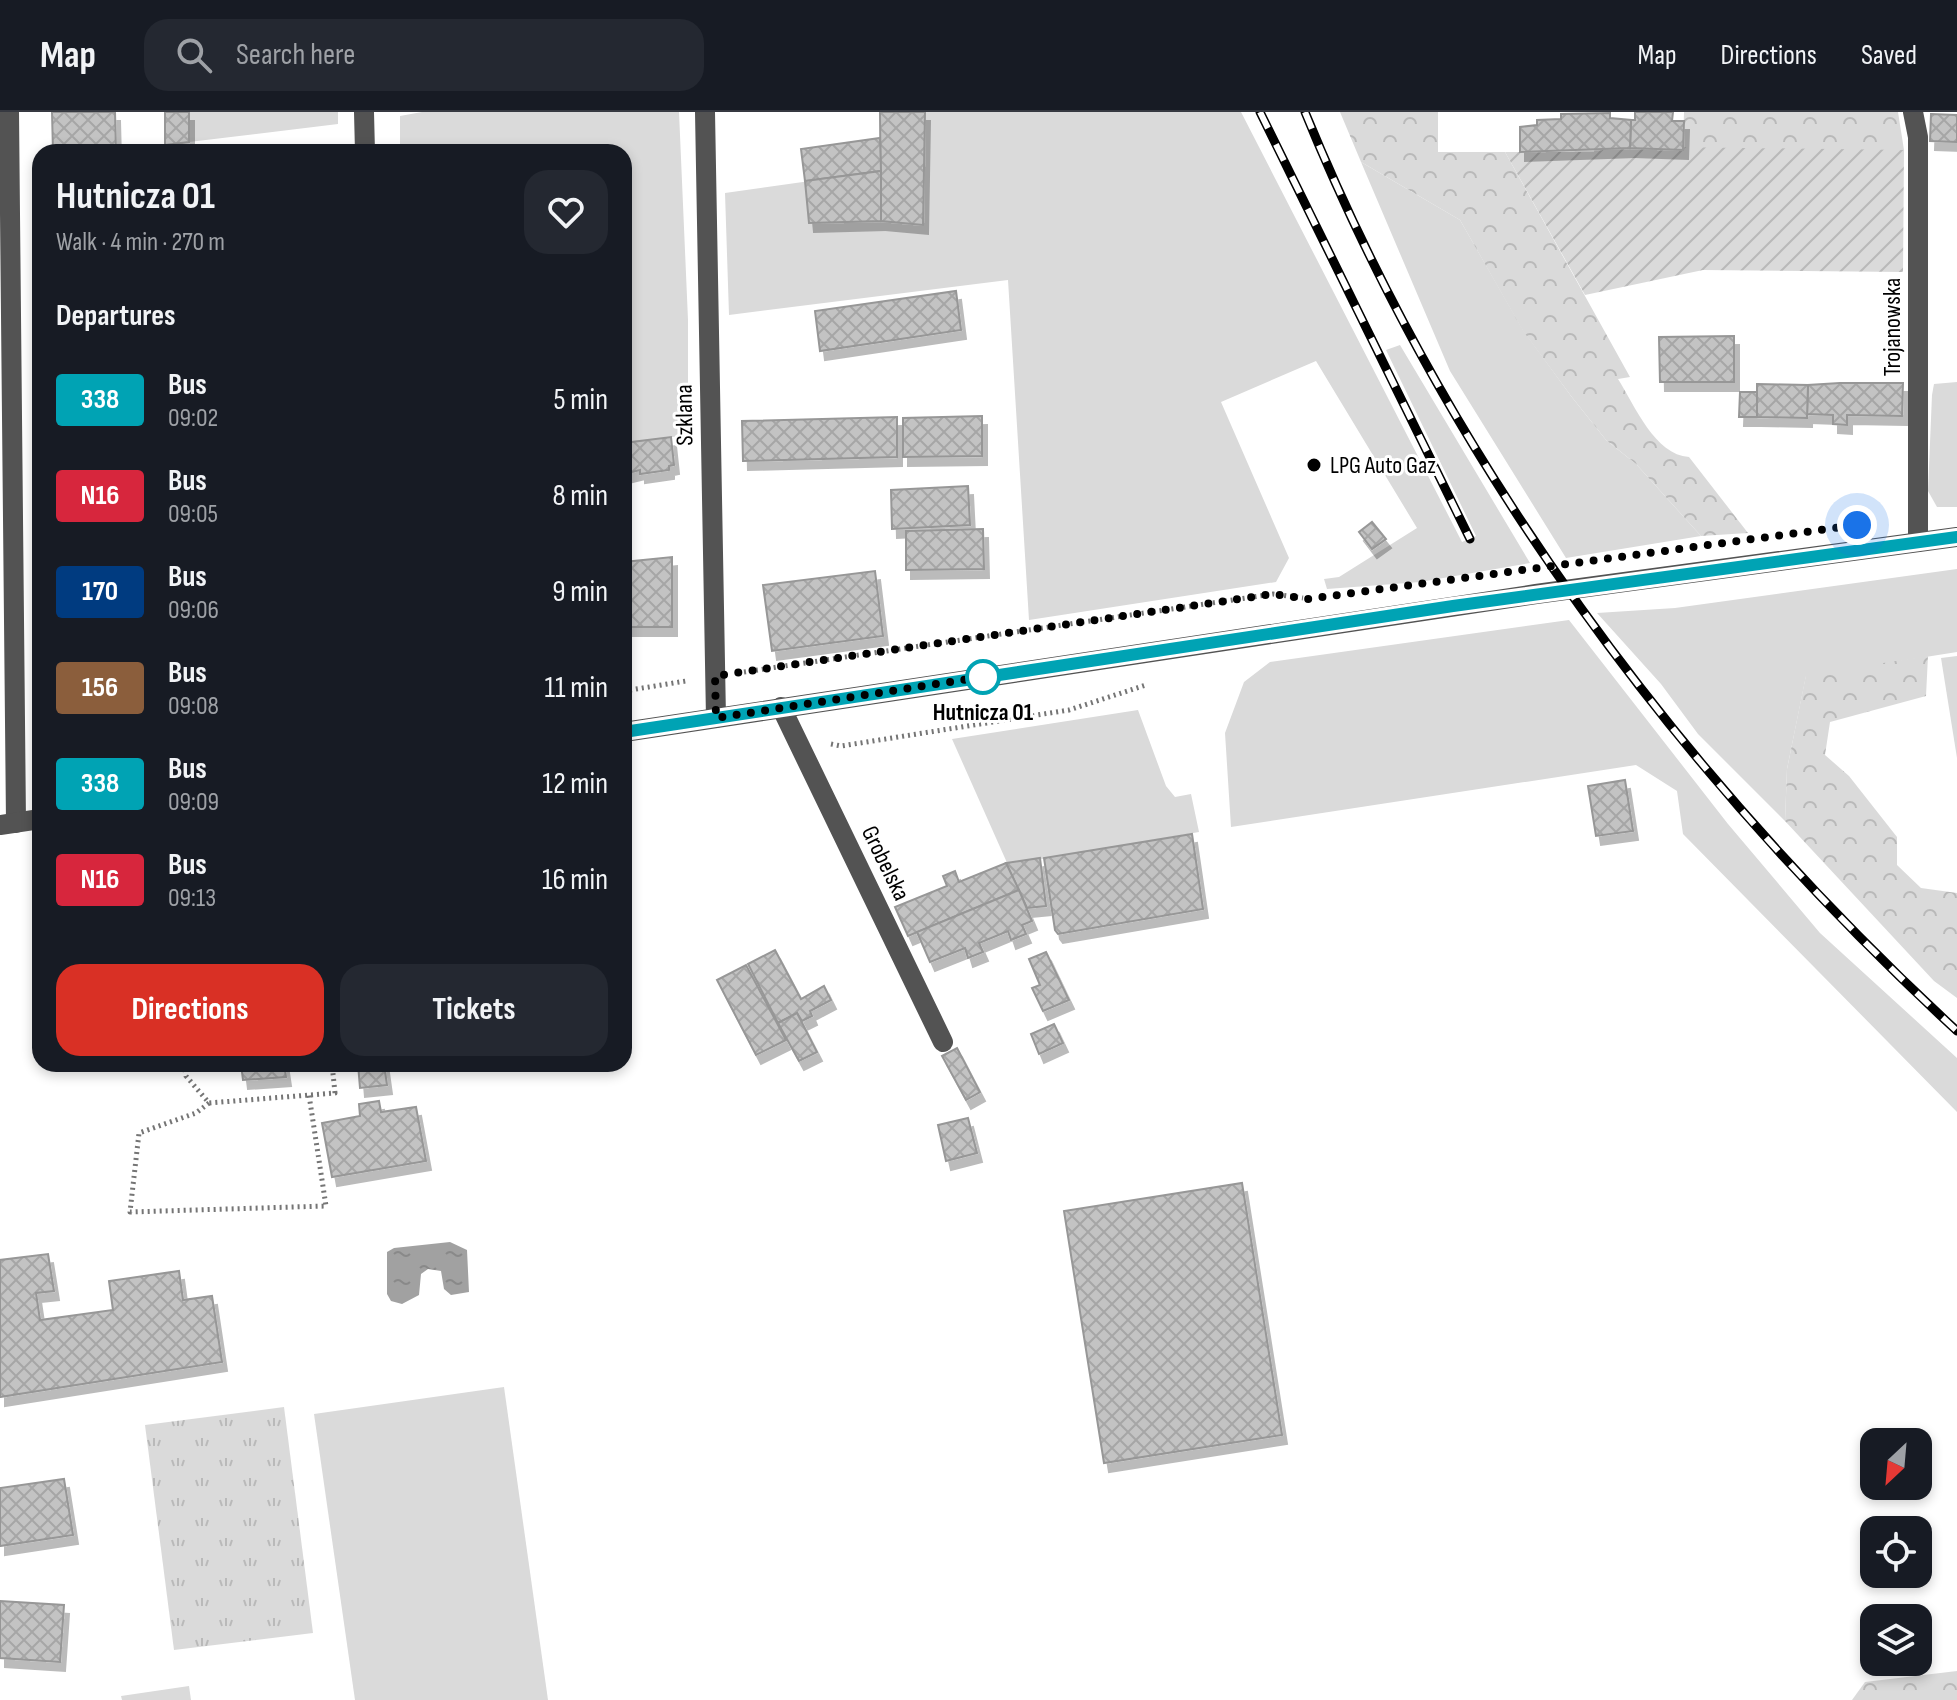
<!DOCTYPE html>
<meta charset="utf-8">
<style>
:root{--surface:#171b24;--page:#242831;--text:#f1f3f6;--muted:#9ea1a6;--line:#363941;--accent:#d93025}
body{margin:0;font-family:"Sofia Sans Condensed",sans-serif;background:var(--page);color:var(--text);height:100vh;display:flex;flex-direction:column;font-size:30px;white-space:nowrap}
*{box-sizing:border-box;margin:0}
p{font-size:26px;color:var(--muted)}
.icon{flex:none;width:44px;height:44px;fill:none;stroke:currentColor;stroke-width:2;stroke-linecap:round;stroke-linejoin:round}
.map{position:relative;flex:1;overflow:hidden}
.sheet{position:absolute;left:32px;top:32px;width:600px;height:928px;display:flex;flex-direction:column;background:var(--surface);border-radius:24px;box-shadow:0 4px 12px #0003}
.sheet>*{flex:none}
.badge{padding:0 16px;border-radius:6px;font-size:28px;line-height:52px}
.needle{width:52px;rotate:206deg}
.buttons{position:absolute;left:1860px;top:1316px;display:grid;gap:16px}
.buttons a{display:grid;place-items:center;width:72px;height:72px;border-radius:16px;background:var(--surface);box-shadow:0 4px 12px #0003;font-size:40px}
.you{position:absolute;width:40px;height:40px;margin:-20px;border:6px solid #fff;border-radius:50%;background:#1a73e8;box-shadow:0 0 0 12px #1a73e833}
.map>.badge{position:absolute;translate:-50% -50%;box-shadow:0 0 0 4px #fff}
h2{padding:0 24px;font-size:30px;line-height:72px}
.round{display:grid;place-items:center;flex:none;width:84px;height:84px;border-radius:24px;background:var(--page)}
.overview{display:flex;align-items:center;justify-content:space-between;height:136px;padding:0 24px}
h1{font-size:38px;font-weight:700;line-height:60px}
.button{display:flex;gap:16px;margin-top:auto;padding:16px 24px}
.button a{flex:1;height:92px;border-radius:24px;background:var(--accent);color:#fff;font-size:32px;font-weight:700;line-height:92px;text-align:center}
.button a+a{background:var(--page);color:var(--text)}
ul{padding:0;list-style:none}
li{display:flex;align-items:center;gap:24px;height:96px;padding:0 24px}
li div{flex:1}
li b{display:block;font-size:30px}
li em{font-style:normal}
li .badge{min-width:88px;font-weight:700;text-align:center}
header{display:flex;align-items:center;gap:48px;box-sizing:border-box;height:112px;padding:0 40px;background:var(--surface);border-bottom:2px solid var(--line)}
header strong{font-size:38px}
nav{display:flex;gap:44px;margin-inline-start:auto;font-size:28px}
.search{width:560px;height:72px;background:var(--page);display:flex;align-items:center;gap:20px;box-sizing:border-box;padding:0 28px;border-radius:24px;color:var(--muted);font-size:30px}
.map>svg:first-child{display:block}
.grass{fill:#dadada}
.forest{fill:url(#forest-crowns)}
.park{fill:url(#park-tufts)}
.garden{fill:url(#garden-furrows)}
.water{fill:url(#water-ripples)}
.building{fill:url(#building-cross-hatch);stroke:#979797;stroke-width:2;filter:url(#shadow)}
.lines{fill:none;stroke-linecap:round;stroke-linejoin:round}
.path{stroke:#757575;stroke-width:5;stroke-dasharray:2 4;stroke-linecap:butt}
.minor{stroke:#535353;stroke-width:20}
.rail-casing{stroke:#000;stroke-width:9}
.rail{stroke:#fff;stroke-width:6;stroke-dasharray:18;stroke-linecap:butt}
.line-casing{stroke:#fff;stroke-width:18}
.line{stroke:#00a3b4;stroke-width:12}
.walk{stroke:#000;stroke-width:8;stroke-dasharray:0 14.4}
.poi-dot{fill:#000;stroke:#fff;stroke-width:3}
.stop-dot{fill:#fff;stroke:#00a3b4;stroke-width:4}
.labels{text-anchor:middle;stroke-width:6;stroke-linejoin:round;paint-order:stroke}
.street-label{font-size:24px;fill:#000;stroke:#fff}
.poi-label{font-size:24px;fill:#000;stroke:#fff;text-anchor:start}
.stop-label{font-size:24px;font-weight:bold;fill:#000;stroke:#fff}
</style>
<header>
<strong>Map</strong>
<div class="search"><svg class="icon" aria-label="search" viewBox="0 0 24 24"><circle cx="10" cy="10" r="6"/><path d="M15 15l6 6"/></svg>Search here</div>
<nav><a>Map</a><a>Directions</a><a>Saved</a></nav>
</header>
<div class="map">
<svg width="1957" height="1588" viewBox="0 0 1957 1588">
<defs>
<pattern id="forest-crowns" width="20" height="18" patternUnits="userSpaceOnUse" patternTransform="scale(2)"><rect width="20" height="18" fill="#dadada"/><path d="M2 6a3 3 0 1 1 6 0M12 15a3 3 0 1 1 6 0" fill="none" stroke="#b9b9b9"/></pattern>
<pattern id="park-tufts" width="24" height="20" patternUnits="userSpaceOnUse" patternTransform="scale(2)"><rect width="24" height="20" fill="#dadada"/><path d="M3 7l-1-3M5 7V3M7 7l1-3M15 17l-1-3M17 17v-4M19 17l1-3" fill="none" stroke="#b9b9b9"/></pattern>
<pattern id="garden-furrows" width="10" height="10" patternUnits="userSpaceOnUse" patternTransform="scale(2)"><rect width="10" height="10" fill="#dadada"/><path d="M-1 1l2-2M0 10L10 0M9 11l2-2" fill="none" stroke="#b9b9b9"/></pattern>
<pattern id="water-ripples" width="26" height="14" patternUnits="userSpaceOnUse" patternTransform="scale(2)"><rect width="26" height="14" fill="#a1a1a1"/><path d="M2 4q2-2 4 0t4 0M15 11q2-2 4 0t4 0" fill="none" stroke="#898989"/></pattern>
<pattern id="building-cross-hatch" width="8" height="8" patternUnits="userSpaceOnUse" patternTransform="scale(2)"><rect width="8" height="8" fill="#c3c3c3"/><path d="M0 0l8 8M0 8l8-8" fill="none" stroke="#a6a6a6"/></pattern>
<filter id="shadow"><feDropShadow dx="5" dy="9" stdDeviation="0" flood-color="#0004"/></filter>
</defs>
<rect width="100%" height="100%" fill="#fff"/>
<g class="grass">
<path d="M189 0H338V12L189 30Z"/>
<path d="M422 0H679L688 208V323L627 331 624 40H400V4Z"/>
<path d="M880 0H1241L1462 430 1476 424 1386 238 1400 233 1530 451 1420 470 1327 477 1324 467 1339 465 1417 416 1316 249 1221 290 1289 446 1276 470 1029 508 1008 168 729 203 725 81 881 59Z"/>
<path d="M1361 50 1460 108 1523 218 1571 284 1606 328 1636 352 1701 424 1566 446 1450 259Z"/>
<path d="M1957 270V395H1937L1928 379 1932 283 1934 272Z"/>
<path d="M1957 457V540L1806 564 1787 657 1785 709 1698 622 1661 572 1597 501 1675 496Z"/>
<path d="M1569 508 1728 712 1820 821 1957 946V1000L1683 722 1677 679 1636 653 1231 715 1225 621 1244 570 1270 550Z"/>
<path d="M1957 544V646L1941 546Z"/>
<path d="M1138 598 1166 674 1175 685 1191 682 1199 720 1008 753 952 627Z"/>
<path d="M504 1275 548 1588H355L314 1302Z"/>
<path d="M189 1574 191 1588H122L121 1584Z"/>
</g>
<g class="forest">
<path d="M1340 0H1438V40H1505L1630 265 1618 267C1635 294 1655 343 1689 345L1748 421 1701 424 1636 352 1606 328 1571 284 1523 219 1460 108 1361 50Z"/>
<path d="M1684 0H1898L1904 38H1683Z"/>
<path d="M624 212 627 331H624Z"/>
<path d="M1928 544 1926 584 1830 610 1825 643 1849 664 1897 725V753L1921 776 1957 781V886L1934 869 1785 709 1787 657 1806 563Z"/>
<path d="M1957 1559V1588H1852L1865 1570Z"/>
</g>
<path class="park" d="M284 1295 313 1521 174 1538 145 1313Z"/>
<path class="garden" d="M1595 34 1904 38 1903 160 1703 158 1585 183 1505 40H1594Z"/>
<path class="water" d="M450 1130 467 1138 469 1180 451 1183 444 1177 441 1159 428 1157 421 1162 419 1183 402 1192 391 1189 387 1182V1140L394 1136Z"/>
<g class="building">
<path d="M52 0H115L116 39 53 40Z"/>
<path d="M165 0H189V30L165 33Z"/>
<path d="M880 0H925L923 113 881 109Z"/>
<path d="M1635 0H1673L1672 9H1684L1683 38 1630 36 1631 8H1635Z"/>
<path d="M1610 1V6L1631 8 1630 36 1520 40V15L1537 13V8L1561 7V2Z"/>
<path d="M1931 2 1957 3V30L1930 29Z"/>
<path d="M880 26 881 59 805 69 801 37Z"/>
<path d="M158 34 159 40 118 38Z"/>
<path d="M881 59V109L809 111 805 69Z"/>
<path d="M956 179 961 218 820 239 815 199Z"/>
<path d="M1734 224V270H1660L1659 225Z"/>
<path d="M1840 271H1903L1902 304 1847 303V313L1833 312V303L1807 302 1808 273Z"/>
<path d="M1757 272 1808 273 1807 306 1757 305Z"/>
<path d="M1740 280H1757V305H1739Z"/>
<path d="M982 304V344L903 345V306Z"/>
<path d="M897 305V345L743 349 742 309Z"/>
<path d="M671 325 674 353 669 354V358L640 362V358L624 362V331Z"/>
<path d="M968 374 970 413 892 417 891 378Z"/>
<path d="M1372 410 1386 427 1372 437 1359 420Z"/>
<path d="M983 417 984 457 906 458V419Z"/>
<path d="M672 445V515H624V450Z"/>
<path d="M875 459 883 524 772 539 763 473Z"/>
<path d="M1625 668 1633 719 1596 724 1588 674Z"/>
<path d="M1192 722 1203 797 1058 822 1055 818 1044 746Z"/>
<path d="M1040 746 1046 794 1027 796 1006 751Z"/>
<path d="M1006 751 1019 778 908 824 895 795 947 774 943 764 955 759 959 770Z"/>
<path d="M1019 778 1032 809 1022 813 1026 822 1011 828 1008 819 979 831 983 840 968 846 965 836 930 850 917 820Z"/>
<path d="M775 838 801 887 824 874 831 888 810 899 812 904 802 909 797 901 778 911 748 852Z"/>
<path d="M1046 840 1069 888 1043 899 1032 876 1040 873 1029 847Z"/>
<path d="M746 853 786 928 756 943 717 868Z"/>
<path d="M797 901 817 940 799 949 778 911Z"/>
<path d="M1054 912 1063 931 1039 942 1031 922Z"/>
<path d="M957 936 980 980 966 988 942 944Z"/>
<path d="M241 952H284L286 965 243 968Z"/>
<path d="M358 952H384L387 973 360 976Z"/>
<path d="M379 989 381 1000 416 995 426 1049 332 1065 322 1011 360 1004 359 992Z"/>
<path d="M968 1006 977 1041 946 1049 938 1013Z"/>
<path d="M1242 1071 1282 1323 1104 1351 1064 1099Z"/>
<path d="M48 1142 54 1179 36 1181 40 1208 113 1198 109 1169 179 1159 183 1188 212 1184 222 1250 0 1285V1148Z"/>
<path d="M64 1367 73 1423 0 1434V1376Z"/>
<path d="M0 1489 64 1493 60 1550 0 1546Z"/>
</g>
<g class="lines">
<g class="path">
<path d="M744 560 1273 482 1303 486"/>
<path d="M624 579 686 569"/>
<path d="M831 632 841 634 1069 598 1146 573"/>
<path d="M184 952 186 964 209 991 335 981 332 952"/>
<path d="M209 991 196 1001 139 1021 130 1100 326 1094 309 983"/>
</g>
<g class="minor">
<path d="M9 0 16 711"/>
<path d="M364 0 365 40"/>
<path d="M705 0 716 606"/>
<path d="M1913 0 1918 25V430"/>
<path d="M781 595 943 930"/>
<path d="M624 620 1536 482 1957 425"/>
<path d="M0 713 40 707"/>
</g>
<defs>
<g id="rail">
<path d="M1260 0 1470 427"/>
<path d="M1305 0C1450 354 1677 660 1957 919"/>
</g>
</defs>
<use href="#rail" class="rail-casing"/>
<use href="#rail" class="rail"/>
</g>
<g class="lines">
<defs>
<path id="line" d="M624 620 1453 494 1957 425"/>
</defs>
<use href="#line" class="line-casing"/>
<use href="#line" class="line"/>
<path class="walk" d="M983 565 995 563 716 606 715 564 1273 482 1308 487 1857 413"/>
</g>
<circle class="poi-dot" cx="1314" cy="353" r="8"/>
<circle class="stop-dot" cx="983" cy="565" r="16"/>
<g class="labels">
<g class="street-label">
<text transform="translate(1892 215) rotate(-90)" y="8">Trojanowska</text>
<text transform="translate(684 303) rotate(-91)" y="8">Szklana</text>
<text transform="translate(886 751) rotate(64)" y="8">Grobelska</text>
</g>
<g class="poi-label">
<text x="1330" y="361">LPG Auto Gaz</text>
</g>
<g class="stop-label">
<text x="983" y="608">Hutnicza 01</text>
</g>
</g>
</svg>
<div class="buttons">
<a><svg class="needle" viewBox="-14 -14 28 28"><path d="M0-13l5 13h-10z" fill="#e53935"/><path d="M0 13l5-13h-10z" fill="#9ea1a6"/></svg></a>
<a><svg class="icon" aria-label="locate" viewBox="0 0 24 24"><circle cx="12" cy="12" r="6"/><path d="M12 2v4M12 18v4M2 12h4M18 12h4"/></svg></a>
<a><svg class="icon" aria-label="layers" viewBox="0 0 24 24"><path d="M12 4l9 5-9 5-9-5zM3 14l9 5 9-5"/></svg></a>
</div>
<div class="you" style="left:1857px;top:413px"></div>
<section class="sheet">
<div class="overview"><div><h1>Hutnicza 01</h1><p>Walk · 4 min · 270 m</p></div><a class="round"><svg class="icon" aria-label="heart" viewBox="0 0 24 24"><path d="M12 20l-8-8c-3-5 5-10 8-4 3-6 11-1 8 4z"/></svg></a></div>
<h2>Departures</h2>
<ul>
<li><span class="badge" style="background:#00a3b4;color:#fff">338</span><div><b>Bus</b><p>09:02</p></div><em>5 min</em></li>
<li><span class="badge" style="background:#d7263d;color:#fff">N16</span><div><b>Bus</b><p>09:05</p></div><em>8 min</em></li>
<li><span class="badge" style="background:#003b80;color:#fff">170</span><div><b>Bus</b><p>09:06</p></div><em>9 min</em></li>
<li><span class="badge" style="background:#8b5e3c;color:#fff">156</span><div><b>Bus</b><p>09:08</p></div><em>11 min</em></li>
<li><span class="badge" style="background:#00a3b4;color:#fff">338</span><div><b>Bus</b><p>09:09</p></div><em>12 min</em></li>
<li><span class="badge" style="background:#d7263d;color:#fff">N16</span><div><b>Bus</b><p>09:13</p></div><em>16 min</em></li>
</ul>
<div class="button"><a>Directions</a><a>Tickets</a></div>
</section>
</div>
